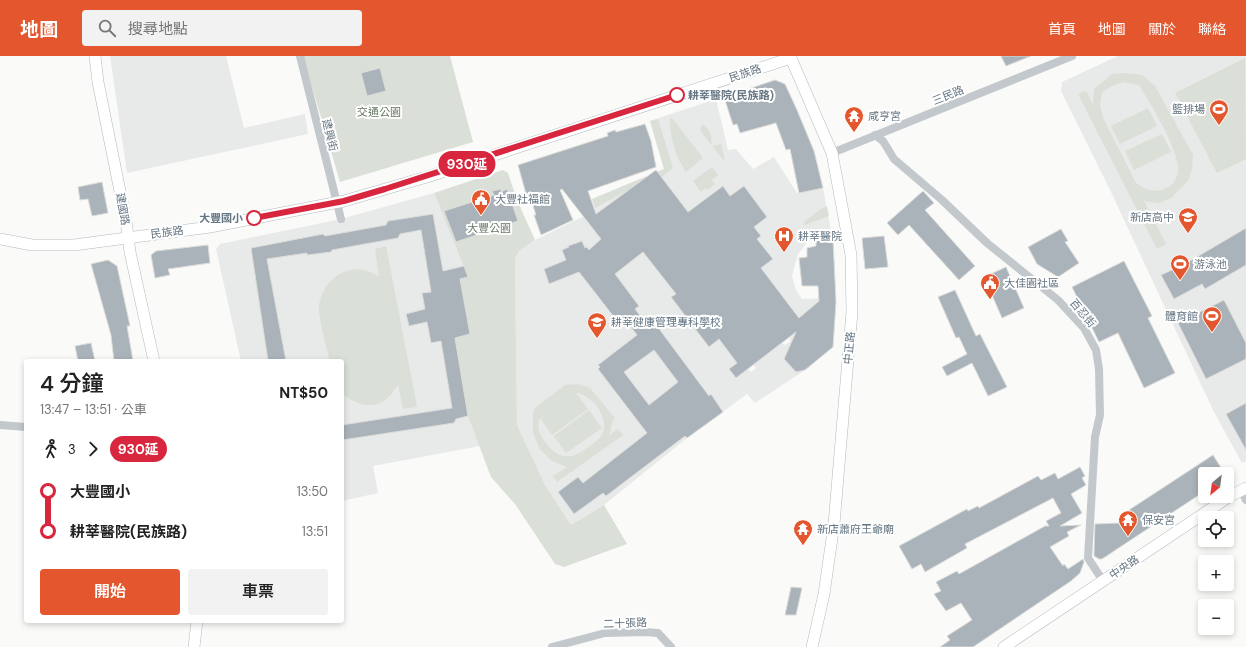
<!DOCTYPE html>
<html lang="zh-TW">
<meta charset="utf-8">
<style>
:root{--surface:#fff;--page:#f2f2f2;--text:#222;--muted:#767676;--accent:#e4572e}
body{margin:0;font-family:"DM Sans","Noto Sans TC",sans-serif;background:var(--page);color:var(--text);height:100vh;display:flex;flex-direction:column;font-size:15px;white-space:nowrap}
*{box-sizing:border-box;margin:0}
p{font-size:13px;color:var(--muted)}
.icon{flex:none;width:22px;height:22px;fill:none;stroke:currentColor;stroke-width:2;stroke-linecap:round;stroke-linejoin:round}
.map{position:relative;flex:1;overflow:hidden}
.sheet{position:absolute;left:24px;top:303px;width:320px;height:264px;display:flex;flex-direction:column;background:var(--surface);border-radius:4px;box-shadow:0 2px 6px #0003}
.sheet>*{flex:none}
.badge{padding:0 8px;border-radius:13px;font-size:14px;line-height:26px}
.needle{width:26px;rotate:209deg}
.controls{position:absolute;left:1198px;top:411px;display:grid;gap:8px}
.controls a{display:grid;place-items:center;width:36px;height:36px;border-radius:4px;background:var(--surface);box-shadow:0 2px 6px #0003;font-size:20px}
.map>.badge{position:absolute;translate:-50% -50%;box-shadow:0 0 0 2px #fff}
.legs{display:flex;align-items:center;gap:6px;height:44px;padding:0 16px;font-size:13px}
.legs p{margin-inline-start:auto}
.head{display:flex;align-items:center;justify-content:space-between;height:68px;padding:0 16px}
h1{font-size:22px;font-weight:600;line-height:30px}
.action{display:flex;gap:8px;margin-top:auto;padding:8px 16px}
.action a{flex:1;height:46px;border-radius:4px;background:var(--accent);color:#fff;font-size:16px;font-weight:600;line-height:46px;text-align:center}
.action a+a{background:var(--page);color:var(--text)}
ul{padding:0 16px;list-style:none}
li{display:flex;align-items:center;gap:14px;height:40px;font-size:15px}
li i{display:grid;place-items:center;width:6px;height:100%;margin:0 5px;background:currentColor}
li i::after{content:'';width:10px;height:10px;margin:-5px;border:3px solid;border-radius:50%;background:var(--surface)}
li p{margin-inline-start:auto}
li:first-child i{background:linear-gradient(#0000 50%,currentColor 0)}
li:last-child i{background:linear-gradient(currentColor 50%,#0000 0)}
header{display:flex;align-items:center;gap:24px;box-sizing:border-box;height:56px;padding:0 20px;background:var(--accent);color:#fff}
header strong{font-size:19px}
nav{display:flex;gap:22px;margin-inline-start:auto;font-size:14px}
.search{width:280px;height:36px;background:var(--page);display:flex;align-items:center;gap:10px;box-sizing:border-box;padding:0 14px;border-radius:4px;color:var(--muted);font-size:15px}
.map>svg:first-child{display:block}
.built{fill:#e8e9e9;fill-rule:evenodd}
.green{fill:#dadfd7;fill-rule:evenodd}
.building{fill:#aab3b9;stroke:#dcdcda;fill-rule:evenodd}
.lines{fill:none;stroke-linecap:round;stroke-linejoin:round}
.secondary-casing{stroke:#b3babf;stroke-width:12}
.street{stroke:#c3c8cc;stroke-width:8}
.secondary{stroke:#fff;stroke-width:11}
.line-1-casing{stroke:#fff;stroke-width:9}
.line-1{stroke:#d7263d;stroke-width:6}
.stop-1-dot{fill:#fff;stroke:#d7263d;stroke-width:2}
.labels{text-anchor:middle;stroke-width:4;stroke-linejoin:round;paint-order:stroke}
.street-label{font-size:11px;fill:#657683;stroke:#fff}
.stop-label{font-size:11px;font-weight:bold;fill:#657683;stroke:#fff;text-anchor:start}
.poi-label{font-size:11px;fill:#657683;stroke:#fff;text-anchor:start}
.park-label{font-size:11px;fill:#687a64;stroke:#fff}
</style>
<header>
<strong>地圖</strong>
<div class="search"><svg class="icon" aria-label="search" viewBox="0 0 24 24"><circle cx="10" cy="10" r="6"/><path d="M15 15l6 6"/></svg>搜尋地點</div>
<nav><a>首頁</a><a>地圖</a><a>關於</a><a>聯絡</a></nav>
</header>
<div class="map">
<svg width="1246" height="591" viewBox="0 0 1246 591">
<rect width="100%" height="100%" fill="#fafaf8"/>
<g class="built">
<path d="M110 0H226L244 72 305 58 308 78 127 117Z"/>
<path d="M1118 0H1246V405L1242 407 1214 356 1111 136 1061 35 1062 26Z"/>
<path d="M716 43 728 94 736 93 753 113 774 101 797 137 823 132 832 180 813 183 806 188 798 198 792 220 796 234 802 243 836 242V250L814 249 810 252 816 260V274L786 299 784 303 796 316 805 314 755 347 747 338 687 382 604 449 571 469 545 429 517 369 515 203 519 195 537 183 582 161 595 153 592 143 664 113 650 65ZM659 119 682 148 679 151 685 158 723 130 761 180 705 223 707 227 749 195 750 197 754 195 756 198 764 192 773 203 761 212 805 269 789 282 791 285 785 289 782 287 753 309 756 312 751 316 748 313 736 322 730 313 737 307 714 277 710 280 714 286 709 290 671 242 676 238 643 196 623 212 584 161 593 155 596 158 634 131 636 133 645 126 647 128Z"/>
<path d="M434 137 468 221 460 223 470 278 455 282 468 360 480 390 373 410 378 437 342 445V305H241L216 193 220 188 341 163Z"/>
</g>
<g class="green">
<path d="M303 0H450L473 86 340 126Z"/>
<path d="M1245 2 1246 103 1217 117 1175 37Z"/>
<path d="M1123 17 1142 19 1155 30 1193 99 1192 113 1188 125 1171 142 1159 147 1144 145 1166 188 1157 193 1078 38 1086 35 1093 48 1094 33 1112 18ZM1123 26 1139 29C1150 46 1178 93 1178 112 1179 121 1173 130 1164 133 1154 137 1144 133 1136 127L1103 62 1100 48 1102 36 1112 30Z"/>
<path d="M1148 52 1157 70 1120 88 1111 70Z"/>
<path d="M670 62H672L703 102 686 116C675 99 670 82 670 62Z"/>
<path d="M658 63 673 112 661 122 658 118 595 152 592 143 664 113 650 65Z"/>
<path d="M702 68C711 73 711 79 712 90L721 88 725 106 702 77 700 74Z"/>
<path d="M1162 78 1171 96 1134 114 1125 95Z"/>
<path d="M712 111 718 119 712 124 715 128 707 134 706 132 701 136 693 125Z"/>
<path d="M503 114 508 117 517 144 535 184 519 195 515 203 517 369 545 429 571 469 604 449 627 488 564 511 555 508 515 448 491 421 468 360 455 282 470 278 460 223 468 221 434 137Z"/>
<path d="M827 150 829 160 805 169 804 166 821 153Z"/>
<path d="M386 190 417 351 403 353 398 329C393 335 388 344 380 347 368 353 351 346 342 337V305H330C327 292 318 261 319 250 322 227 342 209 365 214 370 215 375 219 379 221L375 193Z"/>
<path d="M578 328 590 332 614 361 609 379 618 373 623 379 557 426 553 420 567 411 552 405 540 393 533 377V357L535 352 565 329ZM576 337C581 337 587 341 592 345 597 349 599 353 602 360 608 377 601 382 587 392 571 404 559 404 546 387 540 380 536 370 540 362L552 379 588 353Z"/>
<path d="M589 354 602 372 566 397 554 380Z"/>
</g>
<g class="building">
<path d="M1001 0H1031L1006 10Z"/>
<path d="M380 12 386 35 367 40 361 17Z"/>
<path d="M775 24 785 28 797 54 814 95 823 132 799 137 790 93 786 94 776 67 740 77 737 68 733 69 724 41Z"/>
<path d="M645 68 651 85 656 111 588 135 596 158 656 114 688 156 723 130 730 140 744 130 767 161 754 171 761 180 757 183 773 203 761 212 799 262 819 245 818 230H802L799 202 807 201V192L816 190V183H833L836 246 833 291 805 314 796 316 784 303 796 276 736 322 729 313 737 307 719 283 709 291 671 241 676 238 643 196 615 218 639 250 635 253 648 270 654 266 709 340 711 338 723 356 687 382 685 380 606 440 603 437 574 458 558 436 578 421 583 427 647 377 598 313 600 311 598 309 637 279 627 266 621 270 579 216 549 228 544 213 566 204 562 194 569 191 568 190 582 185 585 192 587 191 589 194 601 183 562 133 560 134 573 164 541 179 534 159H536L533 150 528 145 518 109 608 80 607 77 615 74 616 76ZM654 294 678 326 649 349 624 316Z"/>
<path d="M102 126 108 157 92 160 88 143 80 144 78 131Z"/>
<path d="M501 133V136L507 133 518 165 456 186 444 155 494 139 492 135Z"/>
<path d="M923 135 934 147 925 154 975 210 959 224 909 169 898 179 887 167Z"/>
<path d="M433 158 443 215 464 210 468 221 460 223 470 278 455 282 468 360 456 363 454 367 342 384V369L452 352 441 285 431 287 427 266 409 270 406 258 425 253 422 237 431 236 421 174 400 178 398 182 332 194 331 196 307 199V197L267 203 286 305H268L251 192 323 178 325 180 386 169 388 165Z"/>
<path d="M1246 172V209L1205 233 1202 228 1174 243 1161 219 1185 208Z"/>
<path d="M1061 173 1068 185 1065 186 1079 207 1058 221 1037 208 1028 191Z"/>
<path d="M884 180 888 211 865 213 862 182Z"/>
<path d="M208 189 210 207 168 213 170 219 155 222 151 199 156 195Z"/>
<path d="M108 204 117 210 130 270H127L133 305H114L111 279 91 208Z"/>
<path d="M1124 205 1152 260 1148 262 1175 317 1144 332 1118 277 1099 286 1072 231Z"/>
<path d="M1006 211 1024 252 1002 262 984 221Z"/>
<path d="M955 234 976 280 980 278 1007 331 988 340 972 307 947 320 942 311 967 298 959 281 956 282 938 241Z"/>
<path d="M1224 244 1246 287V303L1206 323 1178 267Z"/>
<path d="M91 287 95 305H78L75 290Z"/>
<path d="M1246 347V394L1226 358Z"/>
<path d="M1213 399 1225 418H1205V435L1102 503H1099L1094 500 1095 468 1120 467 1122 471 1135 463 1129 454Z"/>
<path d="M1080 411 1085 420 1082 422 1086 429 1071 438 1082 457 1060 470 1081 469 1067 476 1069 480 1050 491 1063 510 1064 508 1068 513 1083 503 1084 506 1080 517 1071 525 973 591H940L950 584 947 580 972 564 961 547 946 555 934 538 941 535 936 526 957 515 959 518 1045 470H1049L1046 465 1061 457 1053 442 965 488 967 492 925 516 921 508 912 513 899 490 967 453 968 455 978 450 979 452 1038 420 1041 424 1055 417 1058 423Z"/>
<path d="M791 531 802 532 796 559H785Z"/>
</g>
<g class="lines">
<defs>
<g id="secondary">
<path d="M95 0 98 26 126 165 130 196 154 305"/>
<path d="M790 0 832 97 851 199 852 256 834 468 824 538 812 591"/>
<path d="M0 183 32 189H74L210 171 344 145 430 120 791 2"/>
<path d="M194 591 197 565"/>
<path d="M1004 591 1230 440 1246 432"/>
</g>
</defs>
<use href="#secondary" class="secondary-casing"/>
<g class="street">
<path d="M300 0 341 163"/>
<path d="M875 79 883 85 894 103 942 144 987 187 1058 244 1084 272 1096 294 1099 313 1100 359 1095 381 1088 502 1103 525"/>
<path d="M832 97 1072 0"/>
<path d="M0 369 26 371"/>
<path d="M1241 434 1246 444"/>
<path d="M552 591 605 577 645 576 658 577 671 591"/>
</g>
<use href="#secondary" class="secondary"/>
</g>
<g class="lines">
<defs>
<path id="line-1" d="M254 162 344 145 385 133 677 39"/>
</defs>
<use href="#line-1" class="line-1-casing"/>
<use href="#line-1" class="line-1"/>
</g>
<defs>
<symbol id="stadium-pin" viewBox="-11 -11 22 30"><path d="M0 17L-7.5 6A9.5 9.5 0 1 1 7.5 6Z" fill="#e4572e" stroke="#fff"/><path d="M0-5a6.5 5 0 1 0 0 10a6.5 5 0 1 0 0-10ZM-3.5-1.8h7v3.6h-7Z" fill="#fff"/></symbol>
<symbol id="temple-pin" viewBox="-11 -11 22 30"><path d="M0 17L-7.5 6A9.5 9.5 0 1 1 7.5 6Z" fill="#e4572e" stroke="#fff"/><path d="M0-6L5-2H3V0L6.5 2.5H4V6H1.5V3h-3V6H-4V2.5H-6.5L-3 0V-2H-5Z" fill="#fff"/></symbol>
<symbol id="civic-pin" viewBox="-11 -11 22 30"><path d="M0 17L-7.5 6A9.5 9.5 0 1 1 7.5 6Z" fill="#e4572e" stroke="#fff"/><path d="M-.6-6.5H3V-4.5H.6V-3L4-1V1h2V6H-6V1h2V-1L-.6-3ZM-1.2 2.5V6h2.4V2.5Z" fill="#fff"/></symbol>
<symbol id="school-pin" viewBox="-11 -11 22 30"><path d="M0 17L-7.5 6A9.5 9.5 0 1 1 7.5 6Z" fill="#e4572e" stroke="#fff"/><path d="M0-5L7-2L0 1L-7-2ZM-4 1L0 2.5L4 1V4Q0 6-4 4Z" fill="#fff"/></symbol>
<symbol id="hospital-pin" viewBox="-11 -11 22 30"><path d="M0 17L-7.5 6A9.5 9.5 0 1 1 7.5 6Z" fill="#e4572e" stroke="#fff"/><path d="M-5-5h3v3.5h4V-5h3V5h-3V1.5h-4V5h-3Z" fill="#fff"/></symbol>
<symbol id="university-pin" viewBox="-11 -11 22 30"><path d="M0 17L-7.5 6A9.5 9.5 0 1 1 7.5 6Z" fill="#e4572e" stroke="#fff"/><path d="M0-5L7-2L0 1L-7-2ZM-4 1L0 2.5L4 1V4Q0 6-4 4Z" fill="#fff"/></symbol>
</defs>
<g fill-rule="evenodd">
<use href="#stadium-pin" x="1208" y="42" width="22" height="30"/>
<use href="#temple-pin" x="843" y="49" width="22" height="30"/>
<use href="#civic-pin" x="470" y="132" width="22" height="30"/>
<use href="#school-pin" x="1177" y="150" width="22" height="30"/>
<use href="#hospital-pin" x="773" y="169" width="22" height="30"/>
<use href="#stadium-pin" x="1169" y="197" width="22" height="30"/>
<use href="#civic-pin" x="979" y="216" width="22" height="30"/>
<use href="#stadium-pin" x="1201" y="249" width="22" height="30"/>
<use href="#university-pin" x="586" y="255" width="22" height="30"/>
<use href="#temple-pin" x="1117" y="453" width="22" height="30"/>
<use href="#temple-pin" x="792" y="462" width="22" height="30"/>
</g>
<g class="stop-1-dot">
<circle cx="677" cy="39" r="7"/>
<circle cx="254" cy="162" r="7"/>
</g>
<g class="labels">
<g class="street-label">
<text transform="translate(745 17) rotate(-18)" y="4">民族路</text>
<text transform="translate(948 39) rotate(-22)" y="4">三民路</text>
<text transform="translate(330 79) rotate(76)" y="4">建興街</text>
<text transform="translate(123 153) rotate(80)" y="4">建國路</text>
<text transform="translate(167 176) rotate(-7)" y="4">民族路</text>
<text transform="translate(1083 257) rotate(50)" y="4">百忍街</text>
<text transform="translate(849 292) rotate(-85)" y="4">中正路</text>
<text transform="translate(1124 511) rotate(-34)" y="4">中央路</text>
<text transform="translate(625 567) rotate(-2)" y="4">二十張路</text>
</g>
<g class="stop-label">
<text x="688" y="43">耕莘醫院(民族路)</text>
<text x="243" y="166" text-anchor="end">大豐國小</text>
</g>
<g class="poi-label">
<text x="1205" y="57" text-anchor="end">籃排場</text>
<text x="868" y="64">咸亨宮</text>
<text x="495" y="147">大豐社福館</text>
<text x="1174" y="165" text-anchor="end">新店高中</text>
<text x="798" y="184">耕莘醫院</text>
<text x="1194" y="212">游泳池</text>
<text x="1004" y="231">大佳園社區</text>
<text x="1198" y="264" text-anchor="end">體育館</text>
<text x="611" y="270">耕莘健康管理專科學校</text>
<text x="1142" y="468">保安宮</text>
<text x="817" y="477">新店蕭府王爺廟</text>
</g>
<g class="park-label">
<text x="379" y="60">交通公園</text>
<text x="489" y="176">大豐公園</text>
</g>
</g>
</svg>
<div class="controls">
<a><svg class="needle" viewBox="-14 -14 28 28"><path d="M0-13l5 13h-10z" fill="#e53935"/><path d="M0 13l5-13h-10z" fill="#767676"/></svg></a>
<a><svg class="icon" aria-label="locate" viewBox="0 0 24 24"><circle cx="12" cy="12" r="6"/><path d="M12 2v4M12 18v4M2 12h4M18 12h4"/></svg></a>
<a>+</a>
<a>−</a>
</div>
<b class="badge" style="left:467px;top:108px;background:#d7263d;color:#fff">930延</b>
<section class="sheet">
<div class="head"><div><h1>4 分鐘</h1><p>13:47 – 13:51 · 公車</p></div><b>NT$50</b></div>
<div class="legs"><svg class="icon" aria-label="walk" viewBox="0 0 24 24"><circle cx="13" cy="4" r="2"/><path d="M13 8l-2 6 4 7M11 14l-3 7M7 12l3-4h3l4 4"/></svg>3<svg class="icon" aria-label="forward" viewBox="0 0 24 24"><path d="M9 5l7 7-7 7"/></svg><b class="badge" style="background:#d7263d;color:#fff">930延</b></div>
<ul>
<li><i style="color:#d7263d"></i><b>大豐國小</b><p>13:50</p></li>
<li><i style="color:#d7263d"></i><b>耕莘醫院(民族路)</b><p>13:51</p></li>
</ul>
<div class="action"><a>開始</a><a>車票</a></div>
</section>
</div>
